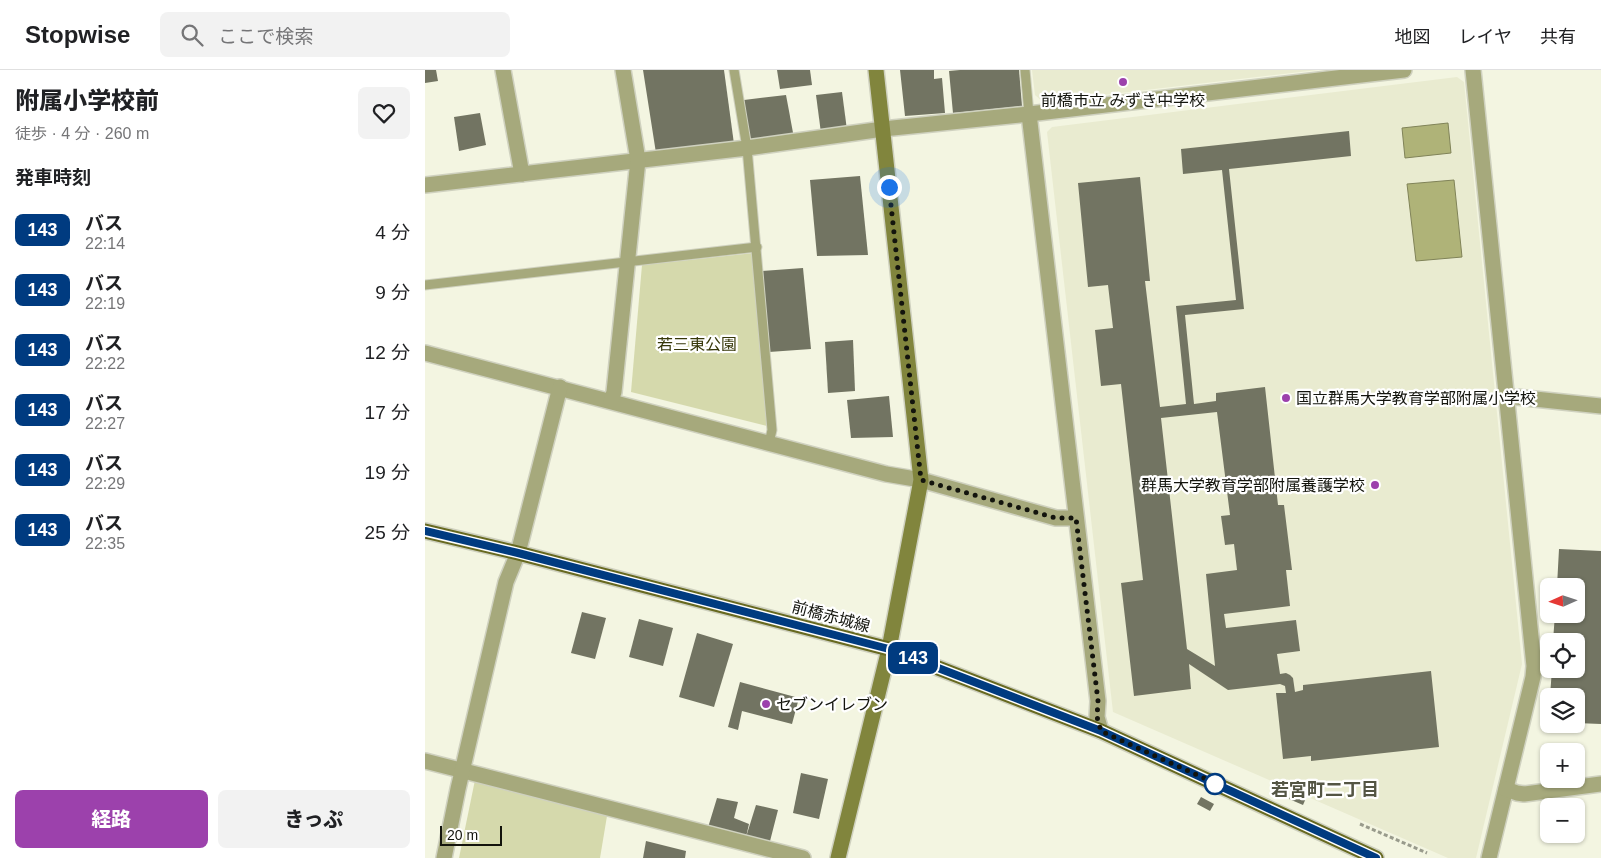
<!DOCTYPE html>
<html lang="ja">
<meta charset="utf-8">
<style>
:root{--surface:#fff;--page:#f2f2f2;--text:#202124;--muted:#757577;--line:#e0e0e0;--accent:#9c41ac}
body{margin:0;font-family:Helvetica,"Noto Sans JP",sans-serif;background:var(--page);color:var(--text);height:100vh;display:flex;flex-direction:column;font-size:19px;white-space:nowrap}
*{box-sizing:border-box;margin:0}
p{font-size:16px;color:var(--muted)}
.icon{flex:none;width:28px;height:28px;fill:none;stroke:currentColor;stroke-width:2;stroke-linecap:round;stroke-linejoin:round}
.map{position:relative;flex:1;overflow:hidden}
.side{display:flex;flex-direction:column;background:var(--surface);width:425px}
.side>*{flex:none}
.badge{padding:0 10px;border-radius:8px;font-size:18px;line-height:32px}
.needle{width:32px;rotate:267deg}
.fabs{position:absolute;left:1115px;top:508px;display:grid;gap:10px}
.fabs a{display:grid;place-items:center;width:45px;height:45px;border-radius:8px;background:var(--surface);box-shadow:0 1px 4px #0004;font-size:25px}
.scale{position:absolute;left:15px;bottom:12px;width:62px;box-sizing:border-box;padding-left:5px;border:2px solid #13140d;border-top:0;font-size:14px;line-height:18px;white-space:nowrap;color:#13140d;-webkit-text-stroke:4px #fff;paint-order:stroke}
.you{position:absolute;width:25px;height:25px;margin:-12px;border:4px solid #fff;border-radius:50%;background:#1a73e8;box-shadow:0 0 0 8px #1a73e833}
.map>.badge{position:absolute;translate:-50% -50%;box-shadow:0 0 0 2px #fff}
h2{padding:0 15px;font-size:19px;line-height:45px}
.round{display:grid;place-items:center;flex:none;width:52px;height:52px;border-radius:8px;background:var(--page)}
.head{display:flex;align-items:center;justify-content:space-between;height:85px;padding:0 15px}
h1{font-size:24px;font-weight:800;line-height:38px}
.cta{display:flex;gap:10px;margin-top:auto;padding:10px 15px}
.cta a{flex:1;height:58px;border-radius:8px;background:var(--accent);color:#fff;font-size:20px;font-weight:800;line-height:58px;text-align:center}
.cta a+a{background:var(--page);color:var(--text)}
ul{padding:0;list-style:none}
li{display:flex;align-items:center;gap:15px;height:60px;padding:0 15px}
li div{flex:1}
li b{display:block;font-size:19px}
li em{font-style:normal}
li .badge{min-width:55px;font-weight:700;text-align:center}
header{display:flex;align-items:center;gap:30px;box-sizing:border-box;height:70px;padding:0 25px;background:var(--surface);border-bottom:1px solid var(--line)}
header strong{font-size:24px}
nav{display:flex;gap:28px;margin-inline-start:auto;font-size:18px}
.search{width:350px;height:45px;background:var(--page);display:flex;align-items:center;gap:12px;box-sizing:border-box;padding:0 18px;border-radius:8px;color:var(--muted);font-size:19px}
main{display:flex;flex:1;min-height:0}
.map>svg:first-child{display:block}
.built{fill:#e9ebd0}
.green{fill:#d5d9ac}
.water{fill:#afb378;stroke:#808358}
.building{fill:#727462;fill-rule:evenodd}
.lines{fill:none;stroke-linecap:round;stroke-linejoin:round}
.lane-casing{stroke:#cfd1bf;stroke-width:11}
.street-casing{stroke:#cfd1bf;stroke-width:18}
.secondary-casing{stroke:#cfd1bf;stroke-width:18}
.primary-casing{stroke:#cfd1bf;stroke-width:18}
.path{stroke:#999b8c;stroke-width:3;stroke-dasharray:4 2.5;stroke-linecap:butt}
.lane{stroke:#a6a97c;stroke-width:9}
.street{stroke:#a6a97c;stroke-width:15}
.secondary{stroke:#81853d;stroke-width:15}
.primary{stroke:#676920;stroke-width:15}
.line-casing{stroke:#fff;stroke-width:11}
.line{stroke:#003b80;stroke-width:8}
.walk{stroke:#13140d;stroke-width:5;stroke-dasharray:0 9}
.poi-dot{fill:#9c41ac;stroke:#fff;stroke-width:2}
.stop-dot{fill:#fff;stroke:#003b80;stroke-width:2.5}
.labels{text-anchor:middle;stroke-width:4.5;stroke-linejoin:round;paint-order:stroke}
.poi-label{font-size:16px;fill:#13140d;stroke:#fff;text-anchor:start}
.park-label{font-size:16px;fill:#363708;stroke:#fff}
.street-label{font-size:16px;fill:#13140d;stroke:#fff}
.neighbourhood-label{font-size:18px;font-weight:bold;fill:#545544;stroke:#fff}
</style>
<header>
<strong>Stopwise</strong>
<div class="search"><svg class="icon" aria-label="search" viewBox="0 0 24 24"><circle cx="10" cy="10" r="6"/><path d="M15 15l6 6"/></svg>ここで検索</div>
<nav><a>地図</a><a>レイヤ</a><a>共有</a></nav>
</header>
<main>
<section class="side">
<div class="head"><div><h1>附属小学校前</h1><p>徒歩 · 4 分 · 260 m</p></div><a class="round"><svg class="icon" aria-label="heart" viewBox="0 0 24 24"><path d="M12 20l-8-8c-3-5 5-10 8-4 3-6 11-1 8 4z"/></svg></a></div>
<h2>発車時刻</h2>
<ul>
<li><span class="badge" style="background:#003b80;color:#fff">143</span><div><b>バス</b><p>22:14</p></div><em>4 分</em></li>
<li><span class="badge" style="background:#003b80;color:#fff">143</span><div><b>バス</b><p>22:19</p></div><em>9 分</em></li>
<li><span class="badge" style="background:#003b80;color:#fff">143</span><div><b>バス</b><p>22:22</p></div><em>12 分</em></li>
<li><span class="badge" style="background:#003b80;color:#fff">143</span><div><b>バス</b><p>22:27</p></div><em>17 分</em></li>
<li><span class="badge" style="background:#003b80;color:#fff">143</span><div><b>バス</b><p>22:29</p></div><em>19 分</em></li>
<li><span class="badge" style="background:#003b80;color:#fff">143</span><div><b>バス</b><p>22:35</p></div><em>25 分</em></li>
</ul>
<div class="cta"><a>経路</a><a>きっぷ</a></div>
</section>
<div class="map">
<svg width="1176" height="788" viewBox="0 0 1176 788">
<rect width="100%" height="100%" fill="#f3f5e1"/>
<g class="built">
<path d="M607 0H893L618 32 610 25Z"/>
<path d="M1032 7 1039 12 1097 594 1051 788H1023L688 642 622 62 627 57Z"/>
</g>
<g class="green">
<path d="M329 183 342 356 206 322 217 195Z"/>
<path d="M50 710 182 746 175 788H34Z"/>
</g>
<g class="water">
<path d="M1023 53 1026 83 980 88 977 58Z"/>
<path d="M1029 110 1037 187 991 191 982 114Z"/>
</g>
<g class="building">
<path d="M0 0H11L13 11 0 13Z"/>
<path d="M218 0H299L309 74 231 83Z"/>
<path d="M352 0H385L387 15 355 19Z"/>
<path d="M475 0H509V9L517 8 520 43 480 46Z"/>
<path d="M535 0H594L597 36 528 43 524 1Z"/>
<path d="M417 22 422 60 396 63 391 25Z"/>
<path d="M361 25 369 68 325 73 319 30Z"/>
<path d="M55 43 61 75 34 81 29 47Z"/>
<path d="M924 61 926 86 804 99 819 239 760 245 769 334 791 331V323L840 317 853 435H859L867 500H861L865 536 799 544 801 558 871 550 875 581 852 584 855 604 861 603 865 605 868 608 870 622 878 620V615L1006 601 1014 677 886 691V686L858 689 851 623H861L860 616 855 614 803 620 764 594 766 619 709 626 696 513 718 510 696 314 676 316 670 260 688 258 683 215 663 217 653 113 715 107 725 211H720L735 337 761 334 751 236 811 230 797 100 758 104 756 79ZM792 342 805 445 796 446 800 475 809 474 812 500 781 504 790 596 762 579 736 348Z"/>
<path d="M435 106 443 185 392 186 385 110Z"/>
<path d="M378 198 386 279 344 282 337 201Z"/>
<path d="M428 270 430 321 403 323 400 272Z"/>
<path d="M464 326 468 367 426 368 422 330Z"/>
<path d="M1134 479 1176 481V654L1151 653V626H1125L1127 599H1151V571H1128L1130 544H1151V516H1132Z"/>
<path d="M157 542 181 548 170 589 146 583Z"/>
<path d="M214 549 248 558 238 596 204 587Z"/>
<path d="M272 563 308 574 289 637 254 627Z"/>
<path d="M315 612 374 628 367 654 317 641 313 660 303 657Z"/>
<path d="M376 703 403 709 394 749 368 743Z"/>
<path d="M867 722 881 728 878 735 864 729Z"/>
<path d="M776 727 789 734 785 741 772 734Z"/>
<path d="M292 728 313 732 309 748 324 754 321 767 331 735 353 740 343 779 281 764Z"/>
<path d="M221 771 261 781 260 788H218Z"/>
</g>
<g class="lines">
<defs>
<g id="lane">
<path d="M309 0 322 78 347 360 344 373"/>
<path d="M600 0 604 44"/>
<path d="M0 215 332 177"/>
</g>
<g id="street">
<path d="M78 0 97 104"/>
<path d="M1048 0 1109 596 1108 607 1064 788"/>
<path d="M604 44 673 631 672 647 676 661"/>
<path d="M0 115 322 78 458 59 604 44 979 0"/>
<path d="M0 283 461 404 496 410 631 448H651"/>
<path d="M1082 327H1091L1176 336"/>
<path d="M186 331 189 322 213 90 198 0"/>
<path d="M0 691 378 788"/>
<path d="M1081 719 1092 723 1099 724 1176 714"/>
<path d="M19 788 33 719 81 512 93 483 135 317"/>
</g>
<path id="secondary" d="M413 788 464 579 496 410 451 0"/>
<path id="primary" d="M0 461 93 483 464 579 676 661 951 788"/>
</defs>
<use href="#lane" class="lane-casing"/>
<use href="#street" class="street-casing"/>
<use href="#secondary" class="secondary-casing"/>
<use href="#primary" class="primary-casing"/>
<path class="path" d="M935 754 1002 783"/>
<use href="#lane" class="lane"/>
<use href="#street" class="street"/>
<use href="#secondary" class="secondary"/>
<use href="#primary" class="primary"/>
</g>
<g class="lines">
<defs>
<path id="line" d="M0 461 93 483 464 579 676 661 951 788"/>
</defs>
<use href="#line" class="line-casing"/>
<use href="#line" class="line"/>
<path class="walk" d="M464 117 496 410 631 448H651L673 631 672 647 676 661 796 716 790 714"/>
</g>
<g class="poi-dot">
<circle cx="698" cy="12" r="5"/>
<circle cx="861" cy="328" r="5"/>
<circle cx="950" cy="415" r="5"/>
<circle cx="341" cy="634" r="5"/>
</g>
<circle class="stop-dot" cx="790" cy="714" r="10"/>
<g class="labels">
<g class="poi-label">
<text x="698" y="36" text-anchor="middle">前橋市立 みずき中学校</text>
<text x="871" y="334">国立群馬大学教育学部附属小学校</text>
<text x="940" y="421" text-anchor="end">群馬大学教育学部附属養護学校</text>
<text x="351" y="640">セブンイレブン</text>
</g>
<g class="park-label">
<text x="272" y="280">若三東公園</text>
</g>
<g class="street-label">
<text transform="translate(406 546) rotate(15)" y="6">前橋赤城線</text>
</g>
<g class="neighbourhood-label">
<text x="900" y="726">若宮町二丁目</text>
</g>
</g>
</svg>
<div class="fabs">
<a><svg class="needle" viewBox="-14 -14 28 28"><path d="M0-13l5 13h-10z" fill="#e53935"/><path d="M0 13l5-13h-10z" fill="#757577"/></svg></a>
<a><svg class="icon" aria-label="locate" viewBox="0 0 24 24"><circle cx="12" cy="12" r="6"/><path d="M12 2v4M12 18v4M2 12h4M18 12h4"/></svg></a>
<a><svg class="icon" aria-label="layers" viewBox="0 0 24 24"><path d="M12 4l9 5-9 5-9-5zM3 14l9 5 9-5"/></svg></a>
<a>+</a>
<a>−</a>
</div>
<div class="scale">20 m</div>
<div class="you" style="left:464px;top:117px"></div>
<b class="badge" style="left:488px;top:588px;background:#003b80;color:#fff">143</b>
</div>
</main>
